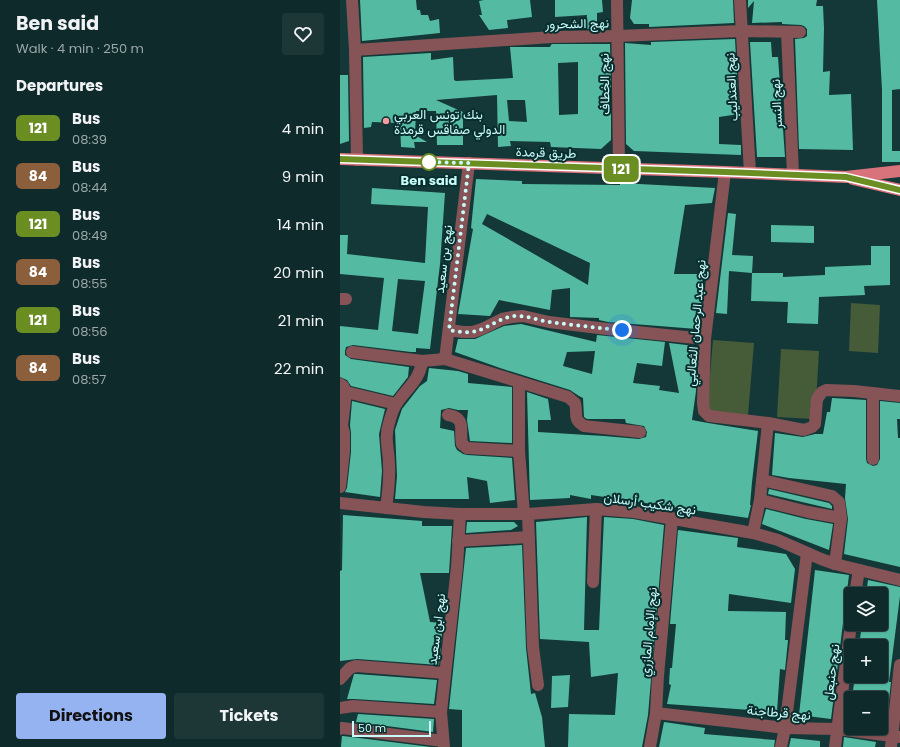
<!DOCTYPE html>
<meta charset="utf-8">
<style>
:root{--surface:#0f2a2a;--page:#1d3636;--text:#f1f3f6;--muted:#9ba7a8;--line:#2f4647;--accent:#95b2f1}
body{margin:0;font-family:Poppins,Vazirmatn,sans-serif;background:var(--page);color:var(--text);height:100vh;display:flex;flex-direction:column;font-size:15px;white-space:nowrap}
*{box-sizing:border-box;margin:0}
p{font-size:13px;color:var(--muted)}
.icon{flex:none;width:22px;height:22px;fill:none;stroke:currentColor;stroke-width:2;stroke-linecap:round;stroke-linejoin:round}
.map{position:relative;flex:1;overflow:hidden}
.panel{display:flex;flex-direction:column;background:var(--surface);width:340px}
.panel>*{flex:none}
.badge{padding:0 8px;border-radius:6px;font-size:14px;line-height:26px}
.fabs{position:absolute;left:504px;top:587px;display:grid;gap:8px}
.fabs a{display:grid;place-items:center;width:44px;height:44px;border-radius:4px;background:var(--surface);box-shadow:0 1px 3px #0004,0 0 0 1px var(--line);font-size:20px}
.scale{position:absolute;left:12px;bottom:10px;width:79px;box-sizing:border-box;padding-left:4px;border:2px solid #c8fbfa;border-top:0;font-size:11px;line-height:14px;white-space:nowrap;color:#c8fbfa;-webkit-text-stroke:3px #082e2e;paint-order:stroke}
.you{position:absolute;width:20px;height:20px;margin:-10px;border:3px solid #fff;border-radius:50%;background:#1a73e8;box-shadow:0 0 0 6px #1a73e833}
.map>.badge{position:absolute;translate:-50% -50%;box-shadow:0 0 0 2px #fff}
h2{padding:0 16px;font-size:15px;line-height:36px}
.round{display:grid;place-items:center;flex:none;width:42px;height:42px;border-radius:4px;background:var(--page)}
.headline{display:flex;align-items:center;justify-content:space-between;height:68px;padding:0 16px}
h1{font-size:19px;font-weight:700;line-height:30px}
.primary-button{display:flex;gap:8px;margin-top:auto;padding:8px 16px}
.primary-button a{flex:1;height:46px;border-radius:4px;background:var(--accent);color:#111;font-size:16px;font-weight:700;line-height:46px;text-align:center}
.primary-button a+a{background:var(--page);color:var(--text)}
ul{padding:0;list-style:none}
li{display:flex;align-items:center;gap:12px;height:48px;padding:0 16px}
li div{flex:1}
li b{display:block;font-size:15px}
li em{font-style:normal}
li .badge{min-width:44px;font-weight:700;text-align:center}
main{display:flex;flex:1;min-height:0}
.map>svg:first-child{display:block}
.green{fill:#465c39}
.building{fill:#54bba2;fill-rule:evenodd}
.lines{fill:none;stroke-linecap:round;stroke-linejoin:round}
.minor{stroke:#865457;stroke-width:12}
.tertiary{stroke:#865457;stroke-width:12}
.primary{stroke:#d8727b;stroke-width:12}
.line-casing{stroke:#fff;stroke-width:9}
.line{stroke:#6b8e23;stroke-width:6}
.walk{stroke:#c8fbfa;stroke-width:4;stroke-dasharray:0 7.2}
.poi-dot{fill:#f49aa1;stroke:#082e2e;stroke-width:1.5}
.stop-dot{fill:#fff;stroke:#6b8e23;stroke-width:2}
.labels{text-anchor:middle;stroke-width:4;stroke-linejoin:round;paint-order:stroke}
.street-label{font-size:13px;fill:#c8fbfa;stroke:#082e2e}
.poi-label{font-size:13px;fill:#c8fbfa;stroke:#082e2e;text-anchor:start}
.stop-label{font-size:13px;font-weight:bold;fill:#c8fbfa;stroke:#082e2e}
</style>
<main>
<section class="panel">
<div class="headline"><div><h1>Ben said</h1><p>Walk · 4 min · 250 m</p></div><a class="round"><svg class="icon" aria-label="heart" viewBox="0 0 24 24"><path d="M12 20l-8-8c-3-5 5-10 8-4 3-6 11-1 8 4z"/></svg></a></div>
<h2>Departures</h2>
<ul>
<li><span class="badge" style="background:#6b8e23;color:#fff">121</span><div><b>Bus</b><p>08:39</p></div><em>4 min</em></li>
<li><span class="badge" style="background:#8b5e3c;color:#fff">84</span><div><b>Bus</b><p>08:44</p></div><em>9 min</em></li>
<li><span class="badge" style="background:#6b8e23;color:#fff">121</span><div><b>Bus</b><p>08:49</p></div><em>14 min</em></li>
<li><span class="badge" style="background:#8b5e3c;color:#fff">84</span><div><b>Bus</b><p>08:55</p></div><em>20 min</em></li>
<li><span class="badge" style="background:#6b8e23;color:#fff">121</span><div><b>Bus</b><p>08:56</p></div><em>21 min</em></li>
<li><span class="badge" style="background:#8b5e3c;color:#fff">84</span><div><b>Bus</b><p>08:57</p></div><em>22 min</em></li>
</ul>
<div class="primary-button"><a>Directions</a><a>Tickets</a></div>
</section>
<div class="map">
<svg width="560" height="747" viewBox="0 0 560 747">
<rect width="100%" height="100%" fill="#143838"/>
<g class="green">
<path d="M511 303 540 305 538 353 509 351Z"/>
<path d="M373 340 414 343 408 415 367 412Z"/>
<path d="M441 349 479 351 475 419 437 417Z"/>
</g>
<g class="building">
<path d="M20 0H76L77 10H80L81 15H88L90 21 99 19 100 33 22 41Z"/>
<path d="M144 0H190L192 17 167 20 168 28 149 30 139 15H142L139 1Z"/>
<path d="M215 0H262L263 12 257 13V29H246L247 15 215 17Z"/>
<path d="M292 0H393L394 23 309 27V24H294L290 18Z"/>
<path d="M408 0H477L476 6H483L484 28 483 72 490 71 489 95 511 94 513 150 459 149 455 39 464 38 467 36V29L464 26 461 25 442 24V22L412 23 414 1 408 8Z"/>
<path d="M537 0H560V89L552 90V151H560V162H542V90Z"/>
<path d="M395 39 399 114 379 117V144L401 145V155L294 151 286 144 285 43 311 45V42Z"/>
<path d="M410 42H431L432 57H438L445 157H417Z"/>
<path d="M212 44H270L271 88H267L265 109H271V140L261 149 211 147 210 142 170 141 171 146 158 147 157 95 96 100 123 112V145H97L96 111H76L75 135 87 142H74L75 148 61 147 60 123 32 122 31 127 24 128 23 57 91 53V60L113 57 114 80 116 81 173 78 170 47H210L211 45ZM238 62V114L219 115 218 63ZM167 100H185L187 122 169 121Z"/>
<path d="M0 75H8L9 141 0 144Z"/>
<path d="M136 179 182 181V184L280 185V183L375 188 372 203 345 205 334 274H363L362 285H364L357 329 268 322 259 320V318L230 317V288L212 290 210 310 159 300 150 316 118 314 133 229 131 228ZM147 214 250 263 248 285 142 224Z"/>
<path d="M32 188 105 193 100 264 90 349 76 348V352H71L13 345 6 347 5 351V355L11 359 69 367 68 377 53 396 11 386 7 380 0 377V326L38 330 44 278 0 274V235H8L7 254 85 263 88 207 31 204ZM58 279 85 281 78 334 52 331Z"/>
<path d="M388 213 396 214 392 255 413 256 412 273 389 271 387 314 376 313Z"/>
<path d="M431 225 474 226V243L431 242Z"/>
<path d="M531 246H550V285L524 286 525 295 479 297 478 324 447 323 448 302 411 301 412 273H443V277L485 275V267L531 265Z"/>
<path d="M181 324 256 342 257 335 325 342 322 366 297 363 293 383 320 386 319 390 339 393 329 343 355 346 356 391 352 420 368 423 418 431 412 482 410 505H411L408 518 251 495V499L230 495V498L190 500 187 392 208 399 211 420H198V432L264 436 299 439 306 437 307 432 304 426 286 423 285 419H247L244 417 243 398 239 396 230 390 160 368 115 352 118 339H135L164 326ZM255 351 252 374 223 366 227 352Z"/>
<path d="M89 368 118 371 128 374V383L172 387V443L130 441 127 420 128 410H118L109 408 101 410 100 428 114 431 115 446 117 450 123 454 127 455 172 458 175 500 150 503 147 481 127 477 129 499H55L57 476 55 430 62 409 80 386 87 381Z"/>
<path d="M492 398 526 400V459L527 463 533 466 537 465 540 459V401L560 403V419H557L558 438H560V567L504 554 508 519 505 498 506 484 449 478 432 475 435 433 463 437 475 434H483L487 412H490Z"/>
<path d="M12 401 45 409 39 434 42 471 40 497 5 492 7 488 11 452V433L10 425Z"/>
<path d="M429 489 489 503 492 506V509L428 494Z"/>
<path d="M426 509 466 519 493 524 489 550 422 524Z"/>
<path d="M3 515 82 521V526H112L109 573H80L90 622 103 623 99 665 17 659 0 661V571L2 570Z"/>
<path d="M247 517 244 630H259L264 517 293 519 324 525 308 715 302 747H228L229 714 275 715 278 673 251 677 249 642 200 639 196 522Z"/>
<path d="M127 522H174L178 526 171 530 126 533Z"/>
<path d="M338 530 398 538 397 547 446 554 455 569 451 603 389 594 388 611 446 612 445 640H448L445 670 440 669 437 712 327 704 331 685 329 684 330 668H332L336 624H330Z"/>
<path d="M182 545 186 648 191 694 195 693 202 717 205 747H122V710L109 709 126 548Z"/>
<path d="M475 570 509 575 491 719 459 715Z"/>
<path d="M528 580 560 587V596L549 682H551L547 717 541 716V698H512L515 676H541V646H519L522 624H541V594H526Z"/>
<path d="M14 674H17L97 680 94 704 14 699H7Z"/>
<path d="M230 675 228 707 211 708 212 676Z"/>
<path d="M18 714 94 719 93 732 16 722Z"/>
<path d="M324 722 365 728 364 734 435 740 434 747H319Z"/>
<path d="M2 736H3L91 747H1Z"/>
<path d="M504 737 536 742 535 747H503Z"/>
<path d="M451 738 480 741V747H449Z"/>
</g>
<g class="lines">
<g class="minor">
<path d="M12 0 15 50 17 160"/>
<path d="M277 0 279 168"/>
<path d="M400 0 410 173"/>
<path d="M447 32 453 175"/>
<path d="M15 50 212 37 278 36 402 31 460 32"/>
<path d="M385 172 365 339 363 403 364 411 369 416 428 423 464 430 472 427 475 424 477 399 482 392 486 390 514 391 560 396"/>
<path d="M0 299H6"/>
<path d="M109 330 123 332H133L142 329 162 319 172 317 183 316 209 322 267 329 365 339"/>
<path d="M12 352 82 361 105 359 228 397 235 403C238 414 232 419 244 426L300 432"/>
<path d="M105 359 129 163"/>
<path d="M179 382V451L184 514"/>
<path d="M0 384 3 386 6 392 2 426 4 433V451L0 487"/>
<path d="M6 392 56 404"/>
<path d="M533 393V459"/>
<path d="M108 415C127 418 119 430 122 444L127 448 179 451"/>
<path d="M422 480 492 496 499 502 501 518 495 564"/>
<path d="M420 500 468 512 501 518"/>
<path d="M46 508C48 494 50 480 49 465 49 450 44 438 49 423 51 416 53 408 57 403 67 388 80 380 82 361"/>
<path d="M188 514 193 647 198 685"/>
<path d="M413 533 420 500 428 423"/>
<path d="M118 541 189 537"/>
<path d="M253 582 256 509"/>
<path d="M515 594 519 570"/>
<path d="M0 679 10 668 16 666 105 673"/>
<path d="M0 708 13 706 101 712"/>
<path d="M316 713 445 728 498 729 560 737"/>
<path d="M0 729 2 728 103 741"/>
<path d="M104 747 101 712 117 567 120 514"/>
<path d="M310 747 316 713 318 676 332 518"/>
<path d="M441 747 445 728 467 553"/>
<path d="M495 747 511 624"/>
<path d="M551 747 560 665"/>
</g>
<path class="tertiary" d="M0 503 84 512 120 514H188L256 509 294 512 413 533 438 540 481 559 495 564 560 580"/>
<g class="primary">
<path d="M0 159 385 172 506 177 560 171"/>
<path d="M513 179 560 190"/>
</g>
</g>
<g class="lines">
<defs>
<path id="line" d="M0 159 385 172 506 177 560 190"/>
</defs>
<use href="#line" class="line-casing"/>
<use href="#line" class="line"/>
<path class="walk" d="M89 162H87L129 163 109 330C120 332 131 334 142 329 152 325 161 318 173 316 185 315 197 320 209 322 233 325 258 328 282 330"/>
</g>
<circle class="poi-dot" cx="46" cy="121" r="4"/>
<circle class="stop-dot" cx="89" cy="162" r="8"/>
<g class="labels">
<g class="street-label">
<text transform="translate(237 23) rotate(-1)" y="5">نهج الشحرور</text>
<text transform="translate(264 84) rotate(-91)" y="5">نهج الخطاف</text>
<text transform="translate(391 87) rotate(-93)" y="5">نهج العندليب</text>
<text transform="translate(436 104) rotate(-93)" y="5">نهج النسر</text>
<text transform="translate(206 152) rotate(2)" y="5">طريق قرمدة</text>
<text transform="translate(103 259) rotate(-83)" y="5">نهج بن سعيد</text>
<text transform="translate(355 323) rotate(-85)" y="5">نهج عبد الرحمان الثعالبي</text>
<text transform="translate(310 503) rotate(8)" y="5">نهج شكيب أرسلان</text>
<text transform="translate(96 629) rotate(-83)" y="5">نهج ابن سعيد</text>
<text transform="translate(308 632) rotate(-85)" y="5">نهج الإمام المازري</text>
<text transform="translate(491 672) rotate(-83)" y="5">نهج حنبعل</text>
<text transform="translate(439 712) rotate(5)" y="5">نهج قرطاجنة</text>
</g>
<g class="poi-label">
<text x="54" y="119">بنك تونس العربي<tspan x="54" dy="15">الدولي صفاقس قرمدة</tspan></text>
</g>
<g class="stop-label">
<text x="89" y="185">Ben said</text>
</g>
</g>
</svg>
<div class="fabs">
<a><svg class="icon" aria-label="layers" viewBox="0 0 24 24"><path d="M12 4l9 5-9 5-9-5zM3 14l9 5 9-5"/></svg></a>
<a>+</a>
<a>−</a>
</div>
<div class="scale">50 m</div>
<div class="you" style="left:282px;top:330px"></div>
<b class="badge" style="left:281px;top:169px;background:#6b8e23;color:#fff">121</b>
</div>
</main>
